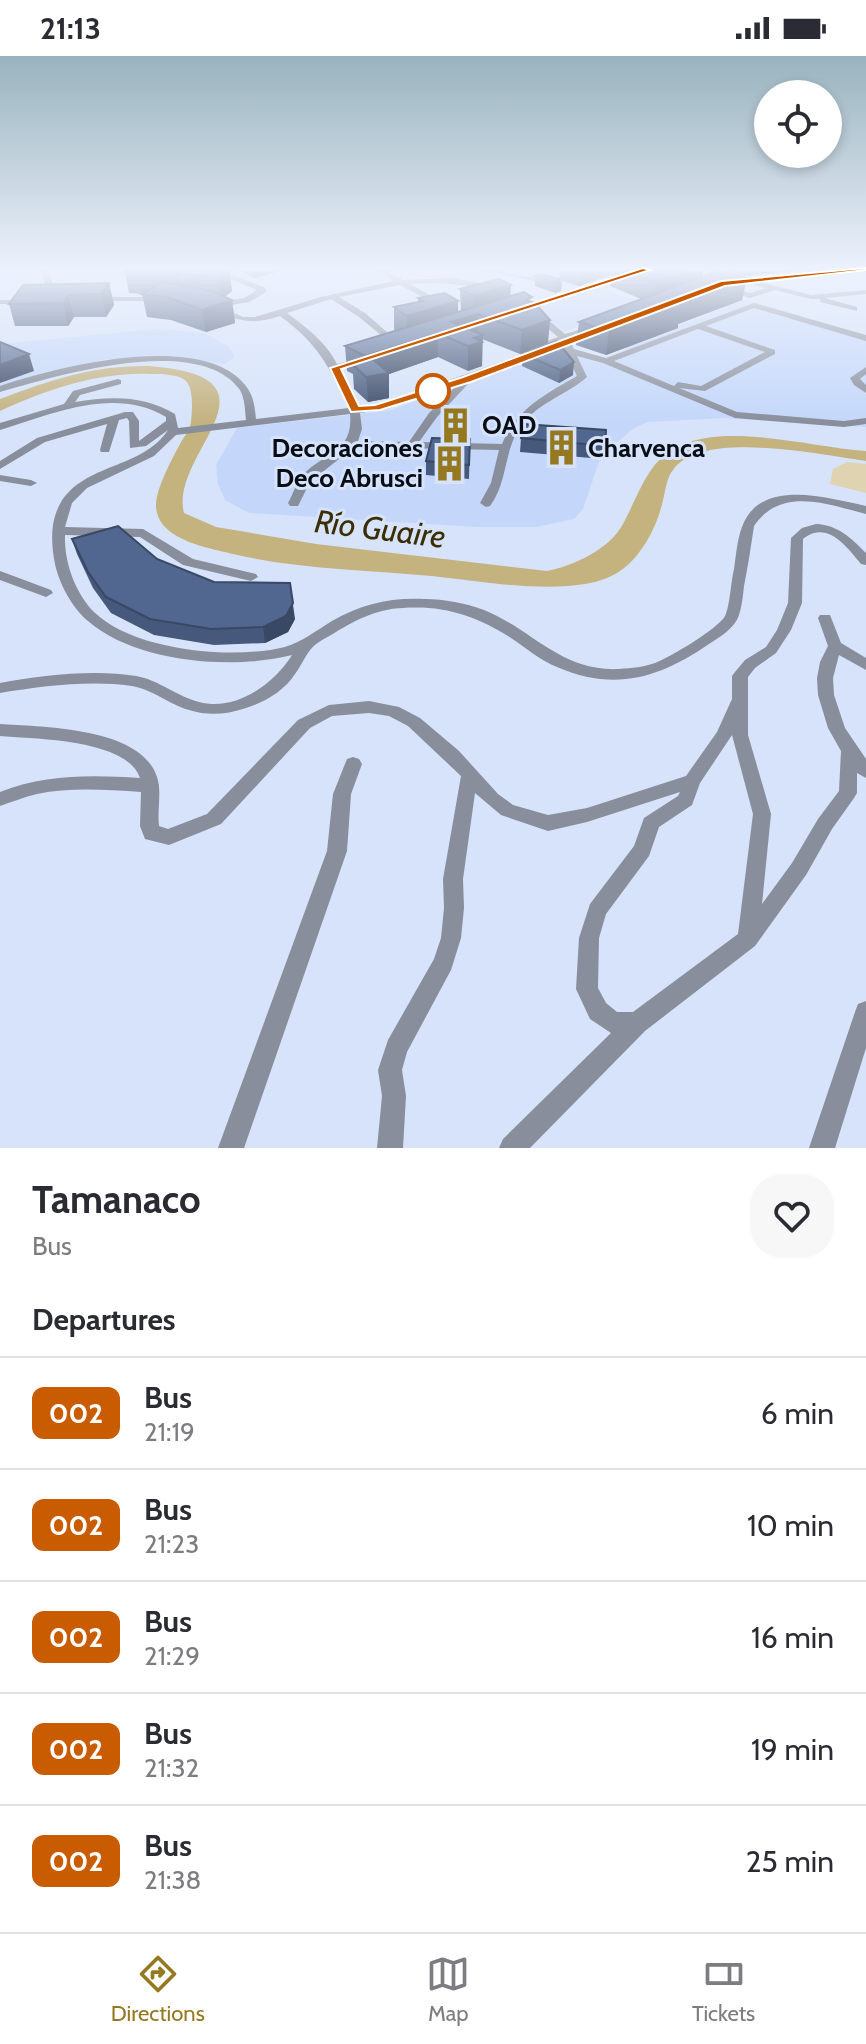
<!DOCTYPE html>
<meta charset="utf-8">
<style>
:root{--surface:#fff;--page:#f7f7f7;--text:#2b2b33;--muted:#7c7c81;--line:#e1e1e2;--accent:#957921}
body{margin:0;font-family:Cabin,sans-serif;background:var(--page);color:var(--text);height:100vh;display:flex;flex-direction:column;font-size:30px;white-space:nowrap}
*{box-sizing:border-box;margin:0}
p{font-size:26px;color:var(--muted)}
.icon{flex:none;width:44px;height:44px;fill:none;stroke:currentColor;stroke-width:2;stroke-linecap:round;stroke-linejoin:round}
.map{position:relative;height:1092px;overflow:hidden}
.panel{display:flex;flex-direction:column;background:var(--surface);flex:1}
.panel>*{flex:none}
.badge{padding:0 16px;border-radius:12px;font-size:28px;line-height:52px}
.controls{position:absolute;left:754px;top:24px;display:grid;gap:16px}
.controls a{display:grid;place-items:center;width:88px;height:88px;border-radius:50%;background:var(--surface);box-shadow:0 4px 12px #0003;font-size:40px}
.map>.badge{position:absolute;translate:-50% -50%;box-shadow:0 0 0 4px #fff}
h2{padding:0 32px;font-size:30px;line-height:72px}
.round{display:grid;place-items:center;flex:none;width:84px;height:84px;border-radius:32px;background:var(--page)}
.summary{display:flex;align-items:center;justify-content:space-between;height:136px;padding:0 32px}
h1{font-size:38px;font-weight:700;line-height:60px}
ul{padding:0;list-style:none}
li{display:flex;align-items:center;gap:24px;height:112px;padding:0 32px;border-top:2px solid var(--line)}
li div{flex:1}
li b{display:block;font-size:30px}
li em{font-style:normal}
li .badge{min-width:88px;font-weight:700;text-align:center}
.status{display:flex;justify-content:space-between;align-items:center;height:56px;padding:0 40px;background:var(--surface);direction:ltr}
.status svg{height:22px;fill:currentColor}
.tabs{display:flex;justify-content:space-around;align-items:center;height:112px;border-top:2px solid var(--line);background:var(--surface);font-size:22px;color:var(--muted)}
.tabs a{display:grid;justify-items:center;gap:4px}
.tabs .current{color:var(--accent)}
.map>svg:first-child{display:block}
.built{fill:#c4d7fa}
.green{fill:#e0d3b1}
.water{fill:#c4b27f}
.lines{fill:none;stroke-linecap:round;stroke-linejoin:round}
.street{fill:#888e9b;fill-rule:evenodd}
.wall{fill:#46597c}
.shaded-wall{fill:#394865}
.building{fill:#516790;stroke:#394865;stroke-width:2}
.line{fill:#c95b00;stroke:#fff;stroke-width:2}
.stop-dot{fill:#fff;stroke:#c95b00;stroke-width:4}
.labels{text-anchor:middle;stroke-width:6;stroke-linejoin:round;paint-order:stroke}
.far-poi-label{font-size:26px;font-weight:bold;fill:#080d16;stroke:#d6e3fa;text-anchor:start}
.water-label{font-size:32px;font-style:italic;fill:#3b2e03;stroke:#d6e3fa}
</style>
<div class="status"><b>21:13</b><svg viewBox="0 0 49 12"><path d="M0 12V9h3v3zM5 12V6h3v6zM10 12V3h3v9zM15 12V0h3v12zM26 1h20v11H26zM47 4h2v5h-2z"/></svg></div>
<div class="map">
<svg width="866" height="1092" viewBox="0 0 866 1092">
<rect width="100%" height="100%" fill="#d6e3fa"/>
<g class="built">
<path d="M596 231 643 247 564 276 534 252Z"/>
<path d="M743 242 866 280V371L723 362 648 366 634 372 601 400 583 453 574 463 536 471H477L249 457 225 444 218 428 216 409 237 372 391 354 567 289 588 299 607 302 628 294 620 291 699 262Z"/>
<path d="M156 273 204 277 228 290 235 301 224 308 173 301 109 303 45 316 0 332V288Z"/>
</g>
<path class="green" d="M847 406 866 408V437L830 428 833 413Z"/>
<path class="water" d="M149 310C294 321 168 398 184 457L216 471 316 488 547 515C573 510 610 493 623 468 641 435 649 398 689 386 741 370 812 391 866 395V405C823 399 701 373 673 414 666 422 665 438 662 448 656 473 640 503 617 517 575 543 480 525 432 520 366 514 297 513 233 498 209 492 157 484 156 450 156 432 172 403 180 388 184 380 190 375 191 366 192 356 194 333 186 325 179 318 160 318 151 318 97 316 49 333 0 355V343C50 324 95 309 149 310Z"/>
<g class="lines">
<g class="street">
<path d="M41 214H49L57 246 50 244Z"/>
<path d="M209 214H220L266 232V236L249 246 221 251 243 261H255L321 241 394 225 376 214H385L403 224 451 222 475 226 500 233 501 235 497 237C467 228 441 225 410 228L444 247V251H441L400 229 339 241 365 257 402 289V293L399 294 359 261 331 243 287 257C306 271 326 286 337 308L364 301V305L339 314 358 351 381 348 526 297V293L558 281 533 260V256H539L565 278 595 269V273L569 283 574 293 606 302 754 247 866 279V285L754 252 706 270 775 294V298L705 335 679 332 737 356 844 365 866 362V368L844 371 735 362 603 307 577 300 587 321C565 340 534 348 518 374 504 398 507 427 490 450L486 451 480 447 491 427 499 394 354 391 310 426 298 450H290L288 447C292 440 295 431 299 424 319 396 354 400 350 358L176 379 154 400 87 432 72 447 65 471 143 473 193 503 256 518 258 521 251 525 183 509 140 481 65 479C64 506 75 536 94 556 134 595 233 604 285 591 302 586 317 574 332 565 361 548 392 541 425 543 444 543 465 547 484 554 533 574 561 616 619 613 632 612 644 611 655 607 669 602 719 572 725 560 730 550 731 525 734 513 736 500 737 484 742 471 760 421 828 442 866 450V458C827 448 781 430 754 470 751 490 748 510 744 530 743 539 742 550 739 559 735 572 720 581 709 588 659 622 615 636 557 611 540 604 526 592 511 582 477 560 444 549 403 552 375 553 354 565 331 579 324 583 316 587 311 593 305 600 301 610 295 618 284 635 265 646 246 652 216 662 193 659 166 644 155 638 144 632 132 630 90 624 42 630 0 637V627C40 619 96 613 136 620 159 624 176 640 199 646 236 656 274 628 292 599 233 614 136 607 88 565 72 552 59 527 55 508 51 488 50 466 60 448 83 407 143 413 168 374L146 390 130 392 129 365 127 362 119 364 109 396H101L100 394 107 368 45 386 0 413V405L37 382 125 356H133L139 365V385L166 365V361C115 330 52 358 0 374V367L64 348 73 335 118 323 121 324V328L80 339 75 346C110 340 144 339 175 358L178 372 246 364C245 355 245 343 240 334 199 276 55 320 0 336V330C56 311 208 272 248 333 254 342 255 353 256 363L349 352C327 308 320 290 280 260 249 270 236 264 211 252V248L244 242 257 234ZM698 273 765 296 701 330 678 326 674 330 614 305ZM561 286 577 320C546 338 516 353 502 388L419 386 437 361 467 329 469 327 466 325 541 298 540 294ZM458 328 429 357 409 386 358 385 362 373 360 357 387 353Z"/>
<path d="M477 214H494L555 226 551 228Z"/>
<path d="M638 214H650L526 255 519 253Z"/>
<path d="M841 214H866V216L760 226 811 239 866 234V238L825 242 857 251V255L820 246V243H811L775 234 750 242 721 233 725 231 750 237 766 232 754 229V226L730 228 726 226 730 224Z"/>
<path d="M96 241H160L164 243 160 245H93L92 243Z"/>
<path d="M0 244H28L32 246 28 248H0Z"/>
<path d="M866 311V318L860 323 866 329V337L854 329 850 322Z"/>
<path d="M0 419 31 424 37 427 31 430 0 425Z"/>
<path d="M816 468C838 469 851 482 866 497V509L861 508C846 490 827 464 803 483L802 547 791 574 776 597 755 612 748 621V679L771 758 762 848 792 807 818 763 839 735 841 695 828 672 818 639 817 622 820 606 828 590 818 562 820 559H830L841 587 866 602V614L839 599 833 622 834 639 845 672 866 703V722L857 717V737L854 742 832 773 806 819 755 890 645 975 530 1092H499L503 1083 611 977 590 963 576 933 579 882 590 848 634 790 644 762 678 740 680 736 587 766 548 775 501 759 475 737 463 823 464 852 461 882 451 914 407 996 402 1014 406 1040 403 1092H377L382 1040 378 1014 388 984 434 903 441 882 444 852 443 823 461 720 408 670 389 660 369 657 332 660 310 672 221 768 169 789 145 783 140 770 141 736C107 734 71 731 37 738 24 741 12 746 0 750V736C46 718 92 719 140 722 127 683 35 683 0 680V668C43 671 141 671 157 721 162 735 157 754 159 770L168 773 207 758 298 664 329 649 369 645 399 651 420 662 459 695 498 738 513 749 548 759 587 752 686 720 717 676 732 643V620L735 616 745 604 766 591 777 574 788 547 791 482 802 472ZM732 679 753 758 738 878 633 956H617L606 947 598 932 599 882 606 858 649 800 659 771 692 749 700 727Z"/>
<path d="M0 515 51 534 53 537 46 541 0 524Z"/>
<path d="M353 701 359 703 362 708 351 738 347 795 244 1092H218L327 795 333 738 347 703Z"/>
<path d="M866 945V992L835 1092H809L855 956 858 948Z"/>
</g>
</g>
<g class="wall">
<path d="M229 214 232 235 224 241 232 244 235 267 206 276 171 264 147 261 142 238H143L129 237 125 216Z"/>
<path d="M238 214H277V216L255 222Z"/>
<path d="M560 214H706L703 216 702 221 742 244 678 268V272L606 299 576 289 579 266 641 243 610 230 611 219 579 230 562 225 561 235 555 237 535 230V220L559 223Z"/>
<path d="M731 214H797L744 220Z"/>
<path d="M109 227 114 249 106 261H74L68 270H15L9 248Z"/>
<path d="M460 233 511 240 532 246 548 287 520 298 482 283V310L468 315 438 301 389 318V342L368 346 354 333 353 318 347 315 345 290 396 275 394 273V251L418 246V242L458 245V256L461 255Z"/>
<path d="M523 298 573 319 559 327 522 310Z"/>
<path d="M521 382 605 390 603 403 520 396Z"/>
<path d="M470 383 469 423 426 419V405Z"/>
<path d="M72 483 157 503 295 563 288 576 265 587 214 589 154 579 111 557 93 532 77 498Z"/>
</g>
<g class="shaded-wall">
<path d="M179 214H229L232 235 222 243 218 221 177 218 180 236 174 239 170 217Z"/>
<path d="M254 214H277V216L255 222Z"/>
<path d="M581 214H612L611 219 579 230Z"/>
<path d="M686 214H706L703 216 701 230 653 248 656 226Z"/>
<path d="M745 214H797L744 220Z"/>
<path d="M747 222 742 244 678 268V272L606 299 609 275 676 247Z"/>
<path d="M562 224 561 235 555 237 556 226Z"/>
<path d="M109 227 114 249 106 261 101 238Z"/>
<path d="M511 229 510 251 478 258 477 281 451 269 407 283V260L458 245V264L473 259 474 240Z"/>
<path d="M68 239 74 261 68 270 63 247Z"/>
<path d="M232 244 235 267 206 276 202 254Z"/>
<path d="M550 264 548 287 520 298 522 274Z"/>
<path d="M438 277V301L389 318V342L368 346 365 300Z"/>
<path d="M483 279 482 310 468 315V290L474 282Z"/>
<path d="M29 298 34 315 0 327V309Z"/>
<path d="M574 306 573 319 559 327 560 314Z"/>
<path d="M290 527 295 563 288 576 265 587 263 571Z"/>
</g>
<g class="building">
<path d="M126 214H179L170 217 125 216Z"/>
<path d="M183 214H229L218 221 177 218Z"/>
<path d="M625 214H690L656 226Z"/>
<path d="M721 214 747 222 676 247 682 249 609 275 579 266Z"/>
<path d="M542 218 562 224 556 226 535 220Z"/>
<path d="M499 223 511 229 474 240 460 233Z"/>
<path d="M163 226 212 235 232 244 202 254 167 241 142 238Z"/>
<path d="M109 227 101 238 68 239 63 247 9 248 23 229Z"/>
<path d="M524 236 532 241 526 244 535 247 550 264 522 274 478 258 451 266 483 279 474 282 482 286 468 290 438 277 365 300 345 290Z"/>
<path d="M445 237 458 245 407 260 394 251 423 245 418 242Z"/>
<path d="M557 285 574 306 560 314 523 298Z"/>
<path d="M0 286 29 298 0 309Z"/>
<path d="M370 301 389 317 366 321 352 308Z"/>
<path d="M524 368 606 374 605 390 521 382Z"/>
<path d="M432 382 470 383 469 409 426 405Z"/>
<path d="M118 470 157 503 214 526 290 527 293 547 286 560 263 571 211 573 150 563 106 541 88 516 72 483Z"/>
</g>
<linearGradient id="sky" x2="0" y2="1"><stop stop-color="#99b3be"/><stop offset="0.58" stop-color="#edf2fd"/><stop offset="1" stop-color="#edf2fd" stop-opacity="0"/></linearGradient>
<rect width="866" height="367" fill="url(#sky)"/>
<path class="line" d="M643 212 650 214 341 313 359 350 375 349 463 321 721 225 866 212V214L725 230 471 326 380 354 351 356 330 312Z"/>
<defs>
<symbol id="building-bare" viewBox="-9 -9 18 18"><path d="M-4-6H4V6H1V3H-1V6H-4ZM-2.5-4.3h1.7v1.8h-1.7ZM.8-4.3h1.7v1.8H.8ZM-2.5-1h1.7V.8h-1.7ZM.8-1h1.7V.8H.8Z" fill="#957921" stroke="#d6e3fa" stroke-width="2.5" paint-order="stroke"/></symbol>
</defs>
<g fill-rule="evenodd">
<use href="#building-bare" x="430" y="344" width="51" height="51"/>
<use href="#building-bare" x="536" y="366" width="51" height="51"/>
<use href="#building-bare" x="424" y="382" width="51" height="51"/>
</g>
<circle class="stop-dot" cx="433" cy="335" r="16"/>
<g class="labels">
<g class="far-poi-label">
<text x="482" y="378">OAD</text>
<text x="423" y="401" text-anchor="end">Decoraciones<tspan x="423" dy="30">Deco Abrusci</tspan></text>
<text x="588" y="401">Charvenca</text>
</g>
<g class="water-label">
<text transform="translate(380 473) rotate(7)" y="11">Río Guaire</text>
</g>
</g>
</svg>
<div class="controls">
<a><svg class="icon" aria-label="locate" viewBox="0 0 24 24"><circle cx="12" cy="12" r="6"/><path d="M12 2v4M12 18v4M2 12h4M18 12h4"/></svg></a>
</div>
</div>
<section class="panel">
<div class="summary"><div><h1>Tamanaco</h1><p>Bus</p></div><a class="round"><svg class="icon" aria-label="heart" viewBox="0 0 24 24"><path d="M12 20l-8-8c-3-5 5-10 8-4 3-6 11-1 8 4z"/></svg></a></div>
<h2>Departures</h2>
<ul>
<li><span class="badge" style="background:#c95b00;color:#fff">002</span><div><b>Bus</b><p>21:19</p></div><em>6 min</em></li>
<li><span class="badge" style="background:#c95b00;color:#fff">002</span><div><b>Bus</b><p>21:23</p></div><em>10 min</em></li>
<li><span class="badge" style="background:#c95b00;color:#fff">002</span><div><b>Bus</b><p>21:29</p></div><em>16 min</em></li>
<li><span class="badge" style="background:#c95b00;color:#fff">002</span><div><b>Bus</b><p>21:32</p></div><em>19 min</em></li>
<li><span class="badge" style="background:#c95b00;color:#fff">002</span><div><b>Bus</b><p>21:38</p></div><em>25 min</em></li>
</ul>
</section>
<nav class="tabs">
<a class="current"><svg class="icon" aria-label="directions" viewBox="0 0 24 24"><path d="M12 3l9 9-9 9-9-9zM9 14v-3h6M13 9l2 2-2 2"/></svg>Directions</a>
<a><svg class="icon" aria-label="map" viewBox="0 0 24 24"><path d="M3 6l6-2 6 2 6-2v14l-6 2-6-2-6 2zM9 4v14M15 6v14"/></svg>Map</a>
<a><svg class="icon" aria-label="tickets" viewBox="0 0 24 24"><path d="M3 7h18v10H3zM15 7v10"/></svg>Tickets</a>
</nav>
